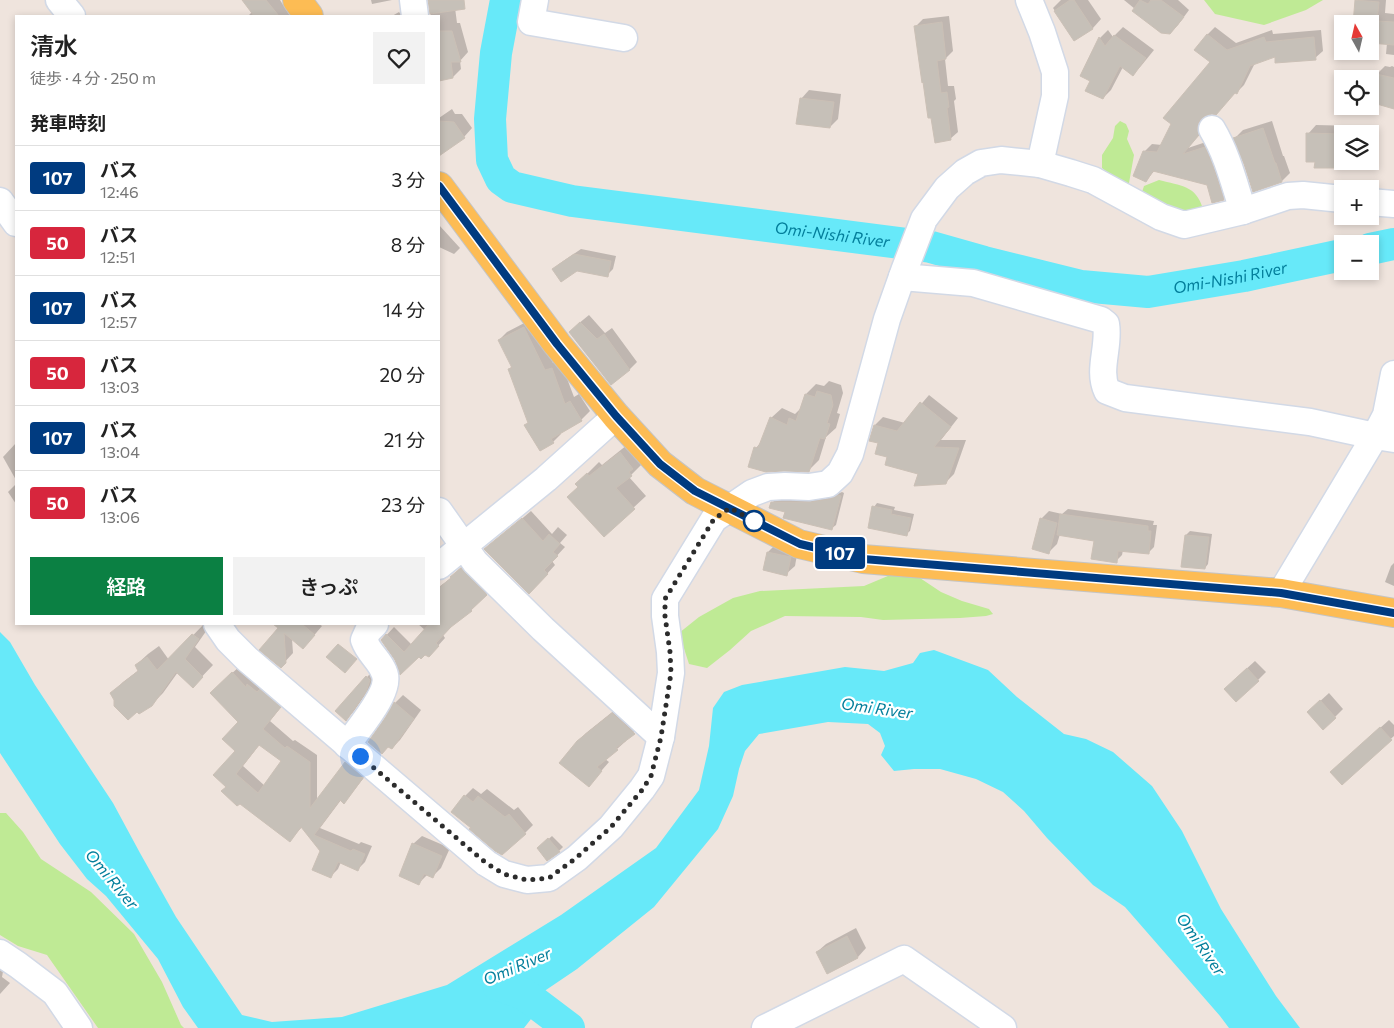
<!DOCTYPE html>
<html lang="ja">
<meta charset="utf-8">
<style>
:root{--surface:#fff;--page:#f2f2f2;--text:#222;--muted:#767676;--line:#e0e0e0;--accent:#0b8043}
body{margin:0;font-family:Commissioner,"Noto Sans JP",sans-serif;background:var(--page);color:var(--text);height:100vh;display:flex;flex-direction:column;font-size:19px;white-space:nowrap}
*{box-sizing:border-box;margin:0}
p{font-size:16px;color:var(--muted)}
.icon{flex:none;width:28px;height:28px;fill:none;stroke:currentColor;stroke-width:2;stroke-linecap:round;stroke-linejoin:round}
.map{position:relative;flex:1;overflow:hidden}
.details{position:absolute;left:15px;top:15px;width:425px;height:610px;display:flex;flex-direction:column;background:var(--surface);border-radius:0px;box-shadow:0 2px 8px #0003}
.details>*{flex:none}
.badge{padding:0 10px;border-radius:4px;font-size:18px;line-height:32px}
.needle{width:32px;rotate:352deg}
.controls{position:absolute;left:1334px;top:15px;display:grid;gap:10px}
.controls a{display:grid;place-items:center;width:45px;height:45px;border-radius:0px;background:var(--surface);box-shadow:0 2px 8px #0003;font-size:25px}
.you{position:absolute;width:25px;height:25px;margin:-12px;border:4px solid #fff;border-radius:50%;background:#1a73e8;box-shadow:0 0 0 8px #1a73e833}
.map>.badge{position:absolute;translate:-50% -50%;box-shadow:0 0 0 2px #fff}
h2{padding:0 15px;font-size:19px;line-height:45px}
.round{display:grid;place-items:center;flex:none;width:52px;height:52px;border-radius:0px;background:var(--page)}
.head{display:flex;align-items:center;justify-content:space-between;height:85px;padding:0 15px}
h1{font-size:24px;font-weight:600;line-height:38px}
.button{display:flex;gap:10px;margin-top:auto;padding:10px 15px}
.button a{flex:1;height:58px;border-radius:0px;background:var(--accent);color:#fff;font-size:20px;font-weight:600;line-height:58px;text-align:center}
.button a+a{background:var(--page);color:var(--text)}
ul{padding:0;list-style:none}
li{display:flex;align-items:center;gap:15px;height:65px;padding:0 15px;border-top:1px solid var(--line)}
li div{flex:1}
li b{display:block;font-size:19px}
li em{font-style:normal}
li .badge{min-width:55px;font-weight:700;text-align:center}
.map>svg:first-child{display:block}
.green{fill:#bfea95}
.water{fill:#67e9f9}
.shadow{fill:#0003;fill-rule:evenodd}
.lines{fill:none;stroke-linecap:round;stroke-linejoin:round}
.river{stroke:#67e9f9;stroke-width:32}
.building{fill:#c6c0b8;stroke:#cbc0b6;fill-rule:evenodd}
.minor-casing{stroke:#d2d9e6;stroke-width:29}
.major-casing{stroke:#c4c4c4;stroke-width:30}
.minor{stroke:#fff;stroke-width:26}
.major{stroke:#fdbc54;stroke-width:28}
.line-casing{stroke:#fff;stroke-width:11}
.line{stroke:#003b80;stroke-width:8}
.walk{stroke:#2c2c2c;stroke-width:5;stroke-dasharray:0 9}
.stop-dot{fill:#fff;stroke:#003b80;stroke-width:2.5}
.labels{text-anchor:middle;stroke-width:4.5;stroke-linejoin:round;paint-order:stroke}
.water-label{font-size:16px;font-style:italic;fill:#037e9b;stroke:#fff}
</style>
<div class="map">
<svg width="1394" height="1028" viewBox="0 0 1394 1028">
<rect width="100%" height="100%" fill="#efe4dd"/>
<g class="green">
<path d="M1204 0H1323L1306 10 1264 25 1215 14Z"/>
<path d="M1120 121 1126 124 1129 131 1127 139 1134 155 1129 183H1120L1102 168V155L1113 138 1115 126Z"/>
<path d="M1159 180C1181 186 1196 185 1203 209L1181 215 1142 192 1144 186Z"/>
<path d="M895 573 920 578 941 592 962 601 989 609 993 614 986 616 960 618 883 620 861 617 785 616 751 631 730 650 707 668 689 664 679 633 699 617 733 598 760 591 864 586Z"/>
<path d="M0 813H6L23 832 41 859 91 892 134 934 162 982 181 1025 184 1028H98L47 955 18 946 0 935Z"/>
</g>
<path class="water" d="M0 632 10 642 35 685 113 803 140 853 176 917 242 1015 272 1022 342 1017 447 985 561 915 656 848 699 790 709 746 713 708 724 692 742 685 845 667 884 671 913 663 920 653 934 650 988 670 1017 697 1064 734 1086 739 1113 752 1152 786 1182 831 1221 909 1276 996 1300 1028H1229L1220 1016 1125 907 1093 885 1047 838 1024 811 1003 792 976 779 940 769H914L894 771 881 755 885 746 880 733 868 724 828 722 759 734 745 751 739 769 733 796 718 829 654 907 577 969 543 992 531 1019 524 1028H198L183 1007 158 959 106 896 87 879 60 844 0 753Z"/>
<g class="shadow">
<path d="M250 0H280L290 16H248L252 12Z"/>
<path d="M371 0H392L372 4Z"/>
<path d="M429 0H454L457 23H460L468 52 460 61 461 69 453 77 440 79 439 75V16H431Z"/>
<path d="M1061 0H1088L1101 19 1093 28 1075 40 1053 8Z"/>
<path d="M1124 0H1178L1189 10 1178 25 1170 33 1135 9Z"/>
<path d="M1358 0H1386L1385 13 1394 14V55L1386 54 1387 43 1370 41V24L1357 1Z"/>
<path d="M399 12 402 16H392Z"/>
<path d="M949 16 953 51 945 59 948 86H954L956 99 954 101 958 132 950 139 916 26 923 19Z"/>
<path d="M1123 27 1154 50 1141 66 1133 74 1123 67 1111 90 1103 98 1092 80 1081 75 1100 38 1108 30 1113 37Z"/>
<path d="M1215 27 1236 43 1272 30 1273 34 1321 30 1323 51 1315 58 1276 55 1255 63 1244 85 1237 92H1235L1206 114 1204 120 1206 126 1188 148 1212 140 1231 191 1223 199 1208 184 1155 170 1146 181 1144 152 1152 144 1162 145 1212 62 1207 35Z"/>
<path d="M1385 66 1390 67 1392 66 1394 67V107L1370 101 1377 74Z"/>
<path d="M809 90 841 94 838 119 830 127 801 99Z"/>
<path d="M452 109 455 114H462L472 128 464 137 443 151 439 145V118Z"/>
<path d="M1272 121 1283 156H1284L1290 173 1282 181 1235 138 1243 130Z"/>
<path d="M1316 125 1357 126V134H1342V161H1354L1348 167H1316V161L1308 134Z"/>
<path d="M439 225 460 248 454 254 439 247V238H440L439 236Z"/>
<path d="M581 249 616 256 613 269 607 275 577 270H553L559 264Z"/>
<path d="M589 315 605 333 612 328 637 362 630 369 611 383 578 324Z"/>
<path d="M532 319 553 363 560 360 574 397 579 394 590 411 581 420 560 432 561 434 553 442 526 425 529 422 509 369 512 366 499 340 507 332Z"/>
<path d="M829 381 841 385 843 393 837 413 840 414 836 428 826 437 819 460 808 471 756 448 761 442 771 418 782 408 795 414 800 409 806 394 816 384 824 386Z"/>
<path d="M929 395 958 418 941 440H966L954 474 945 483 919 473 889 456 880 443 875 425 883 417 905 423Z"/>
<path d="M632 441 643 463 629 477 646 496 604 535 580 487 577 484 599 462 602 465Z"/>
<path d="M16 443V480L3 457Z"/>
<path d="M16 484V504L8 492Z"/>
<path d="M842 492 844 493 836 525 832 528 786 511 772 503 776 499H816L835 495Z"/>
<path d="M877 503 895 507 894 510 914 514 910 531 906 534 874 507Z"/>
<path d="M1068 509 1154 521 1153 525H1157L1154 547 1148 553 1123 550 1122 555 1116 561 1095 540 1060 534 1057 544 1049 552 1041 519 1049 511 1062 514Z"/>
<path d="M531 511 552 534 558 527 567 535 560 543 565 547 552 561 555 565 537 585 486 549Z"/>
<path d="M1190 531 1212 534 1208 564 1205 568 1186 535Z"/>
<path d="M776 544 798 549 795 566 786 574 764 569 768 552Z"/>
<path d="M469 561 493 587 471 610 453 624 443 635 445 638 436 648 419 656 396 659 382 640 394 627 412 645 425 630 418 624H439V587L452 577 459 569Z"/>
<path d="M1394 563V586L1385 582 1391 566Z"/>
<path d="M204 624 209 627 195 647 213 665 193 686 178 672 163 693 151 705 115 699 111 694 123 682 139 670 136 665 148 654 159 646 169 660Z"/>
<path d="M282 624H319L322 626 311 639H292L293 653 281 666 261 649Z"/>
<path d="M1255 661 1266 672 1258 680H1234Z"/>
<path d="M240 666 287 699 270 721 293 741 295 740 317 755V801L346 763 353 756 370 770 351 794 344 802 341 800 320 828 359 844 361 842 372 846 365 862 358 869 341 862 338 869 331 876 321 850 302 827 290 840 227 786 237 751 239 722 219 685ZM260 744 283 760 265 786 243 766Z"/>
<path d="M375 669 374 682 354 711 346 720 367 677Z"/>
<path d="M1329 693 1343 709 1335 717 1317 704Z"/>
<path d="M403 695 421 710 400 740 392 748 386 718 395 703Z"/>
<path d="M621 705 642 725 625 740 626 741 617 749 605 759 609 762 589 785 577 742 586 733Z"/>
<path d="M1389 720 1394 725V736L1342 783 1340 764Z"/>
<path d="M473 788 481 794 487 789 514 810 518 807 533 825 525 833 472 827 465 796Z"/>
<path d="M422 836 450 848 441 868 433 876 428 874 419 883 413 844Z"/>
<path d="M552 836 563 847 559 851 542 845Z"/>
<path d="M856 928 866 948 858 957 827 972 817 952 826 944Z"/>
<path d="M5 961 2 977 10 983 0 994V965Z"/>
</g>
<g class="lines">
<g class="river">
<path id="s1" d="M506 0 496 53 490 119 492 160 501 179 512 187 572 201 931 247 984 262 1081 286 1148 292 1244 276 1342 255"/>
<path d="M1370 249 1394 244"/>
<path d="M498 985 524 994 569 1028"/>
</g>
</g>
<g class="building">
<path d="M242 0H266L279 16H254Z"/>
<path d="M428 0H464L465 9 430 14Z"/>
<path d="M1070 0H1074L1093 29 1074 41 1054 11Z"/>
<path d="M1140 0 1148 4 1151 0H1161L1184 17 1170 34 1161 33 1132 11Z"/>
<path d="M1355 0 1379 2 1377 21 1394 22V45L1370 43V24H1353Z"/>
<path d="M942 22 946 59 937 61 941 93 947 92 949 107 947 108 951 140 935 143 931 118H928L923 82 922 83 914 26Z"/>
<path d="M439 31H452L461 62H451L453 78 439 81Z"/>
<path d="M1207 34 1227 50 1264 37 1266 42 1314 37 1316 60 1275 63V57L1250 66 1237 94 1235 93 1216 115 1212 114 1205 116 1199 121 1197 128 1199 135 1183 154 1205 147 1212 164 1224 200 1212 203 1207 185 1153 171 1146 182 1133 176 1143 151 1157 152 1171 124 1163 118 1210 62 1194 50Z"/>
<path d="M1114 35 1146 58 1133 76 1120 66 1103 99 1085 91 1090 81 1080 76 1099 37 1105 46Z"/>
<path d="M1376 74 1394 78V109L1370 102V96Z"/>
<path d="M800 98 834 102 830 128 796 124Z"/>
<path d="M439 121 454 122 465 138 439 156Z"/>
<path d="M1263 128 1275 163H1276L1282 182 1253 192 1244 164 1233 138Z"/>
<path d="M1306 133 1342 134V168H1314L1315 162H1306Z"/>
<path d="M574 254 611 261 608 277 577 271 561 282 552 269Z"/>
<path d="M580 322 597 339 604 334 630 370 611 385 569 332Z"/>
<path d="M524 327 545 370 552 368 565 404 570 401 582 421 551 439 554 443 540 451 524 425 528 423 508 369 512 368 498 340Z"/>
<path d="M817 391 831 395 833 405 827 423 830 424 825 439 820 438 809 472 784 471 766 472 748 467 754 447 758 448 770 417 787 425 789 418 796 421 805 394 815 397Z"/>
<path d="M920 402 951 427 934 447 959 448 946 484 914 486 918 474 885 465 887 457 875 454 878 443 869 441 874 425 897 431Z"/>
<path d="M620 452 633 469 629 472 632 476 616 488 635 509 604 537 567 497 578 487 575 484 587 473 589 476Z"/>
<path d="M838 495 841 496 832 530 783 518 785 512 769 508 771 502H811L830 499Z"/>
<path d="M872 506 892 510 891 514 911 518 907 536 868 528Z"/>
<path d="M1060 514 1148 526V531H1151L1149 554 1118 551 1117 563 1091 559 1094 541 1057 535Z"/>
<path d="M522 518 543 541 549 534 560 544 553 552 558 556 544 570 548 574 529 594 484 549Z"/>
<path d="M1040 518 1057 523 1049 554 1032 549Z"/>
<path d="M1185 535 1209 537 1205 569 1181 567Z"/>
<path d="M767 552 791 557 787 576 763 570Z"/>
<path d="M461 568 487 595 471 610 472 611 451 627 436 643 439 646 429 657 425 655 421 659 419 657 400 675 395 660 381 640 386 634 404 652 429 624H439V588L451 578 450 577Z"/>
<path d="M273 624H302L315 635 303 649 284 633 286 663 281 668 259 650 278 628Z"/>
<path d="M192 634 199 639 185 659 203 677 193 688 176 672 152 706 139 714 137 712 128 720 114 706V700L110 693 138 671 135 665 147 657 157 670Z"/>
<path d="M338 644 357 659 345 673 326 657Z"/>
<path d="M1247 668 1259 681 1236 702 1224 689Z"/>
<path d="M232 672 246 687 247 684 257 692 260 689 281 707 263 729 285 748 287 746 310 762V808L345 762 363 778 344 804 340 800 314 835 351 851 353 849 365 854 358 871 338 862 331 878 312 870 320 851 301 827 290 842 240 804 237 806 221 791 226 787 213 775 235 751 222 739 238 722 210 693ZM259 745 281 761 258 793 236 774Z"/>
<path d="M366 676 370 680 366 692 346 721 335 711Z"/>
<path d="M1320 700 1336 718 1323 730 1307 712Z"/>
<path d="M394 702 414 719 392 749 388 747 382 754 368 742 385 718Z"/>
<path d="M612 713 635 734 616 748 618 750 597 767 602 771 589 787 559 763 577 741Z"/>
<path d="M1380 727 1392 740 1342 785 1330 772Z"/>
<path d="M464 795 473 802 478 796 505 817 509 814 526 834 502 855 495 851 469 829 471 828 451 812Z"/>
<path d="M548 838 560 852 547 861 537 848Z"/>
<path d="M412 843 442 856 433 878 424 874 419 885 399 876Z"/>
<path d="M847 936 858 958 827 974 816 952Z"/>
</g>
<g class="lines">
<defs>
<g id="minor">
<path d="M59 0 72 16"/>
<path d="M413 0 415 16"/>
<path d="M535 0 531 22 624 38"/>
<path d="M1029 0 1042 32 1055 72V96L1040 164"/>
<path d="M1212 129C1227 154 1234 183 1243 211"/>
<path d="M0 201 16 223"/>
<path d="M1370 202 1394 204"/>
<path d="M902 277 973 283 1101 320 1106 324C1110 346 1097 370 1107 391L1125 398 1310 422 1375 436 1394 439"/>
<path d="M439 511 475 562 543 629 661 737"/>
<path d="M439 566 546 479 616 416"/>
<path d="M1281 593 1375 436 1386 415 1394 374"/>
<path d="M217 624 228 640 247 659 486 863 504 874 527 880 549 878 577 858 611 827 642 789 651 776 661 737 671 673 670 652 665 616V599L714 519 752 493 768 487 785 486 809 487 828 484 840 473 850 454 887 319 904 271 924 219 947 188 965 172 981 163 1001 160 1040 164 1071 173 1093 180 1161 217 1184 225 1243 211 1288 196 1303 195 1342 199"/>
<path d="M347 745C358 729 393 690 384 672 379 659 369 654 364 640L368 631 375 624"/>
<path d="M0 953 18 965 55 993 79 1028"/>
<path d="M765 1028 904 959 1003 1028"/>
</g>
<g id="major">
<path d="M297 0 309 16"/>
<path d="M439 186 557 344 616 416 660 464 695 491 799 544 863 559 1281 593 1394 613"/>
</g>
</defs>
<use href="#minor" class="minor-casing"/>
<use href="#major" class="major-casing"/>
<use href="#minor" class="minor"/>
<use href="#major" class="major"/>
</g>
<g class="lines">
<defs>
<path id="line" d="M439 186 557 344 616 416 660 464 695 491 800 544 863 559 1281 593 1394 613"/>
</defs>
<use href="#line" class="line-casing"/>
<use href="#line" class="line"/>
<path class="walk" d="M360 756 486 863 504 874 527 880 549 878 576 858 611 827 642 790 651 776 661 737 671 673 670 652 665 616V599L714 519 730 508 754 521"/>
</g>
<circle class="stop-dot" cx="754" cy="521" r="10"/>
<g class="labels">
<g class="water-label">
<text dy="6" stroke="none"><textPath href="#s1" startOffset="520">Omi-Nishi River</textPath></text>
<text dy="6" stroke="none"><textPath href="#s1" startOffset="925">Omi-Nishi River</textPath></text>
<text transform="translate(877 708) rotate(8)" y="6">Omi River</text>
<text transform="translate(112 879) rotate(50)" y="6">Omi River</text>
<text transform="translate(1201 944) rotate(55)" y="6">Omi River</text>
<text transform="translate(517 966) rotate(-23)" y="6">Omi River</text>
</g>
</g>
</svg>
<div class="controls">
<a><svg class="needle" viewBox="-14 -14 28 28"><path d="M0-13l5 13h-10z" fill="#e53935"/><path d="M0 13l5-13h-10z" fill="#767676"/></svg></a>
<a><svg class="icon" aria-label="locate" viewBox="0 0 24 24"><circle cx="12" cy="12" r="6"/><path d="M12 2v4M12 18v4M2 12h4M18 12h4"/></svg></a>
<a><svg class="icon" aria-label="layers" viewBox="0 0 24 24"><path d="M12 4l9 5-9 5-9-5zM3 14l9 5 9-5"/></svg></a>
<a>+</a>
<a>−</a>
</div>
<div class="you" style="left:360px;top:756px"></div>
<b class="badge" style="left:840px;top:553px;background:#003b80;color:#fff">107</b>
<section class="details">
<div class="head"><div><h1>清水</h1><p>徒歩 · 4 分 · 250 m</p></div><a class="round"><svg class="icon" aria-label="heart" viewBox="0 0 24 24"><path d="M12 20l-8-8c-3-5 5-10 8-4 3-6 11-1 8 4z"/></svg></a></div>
<h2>発車時刻</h2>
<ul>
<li><span class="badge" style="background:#003b80;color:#fff">107</span><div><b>バス</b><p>12:46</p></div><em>3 分</em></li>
<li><span class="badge" style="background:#d7263d;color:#fff">50</span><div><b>バス</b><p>12:51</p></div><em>8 分</em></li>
<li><span class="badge" style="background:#003b80;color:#fff">107</span><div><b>バス</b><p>12:57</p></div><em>14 分</em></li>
<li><span class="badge" style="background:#d7263d;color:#fff">50</span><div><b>バス</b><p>13:03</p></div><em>20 分</em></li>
<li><span class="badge" style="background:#003b80;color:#fff">107</span><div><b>バス</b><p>13:04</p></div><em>21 分</em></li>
<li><span class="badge" style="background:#d7263d;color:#fff">50</span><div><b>バス</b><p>13:06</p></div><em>23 分</em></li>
</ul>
<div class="button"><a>経路</a><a>きっぷ</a></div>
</section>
</div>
